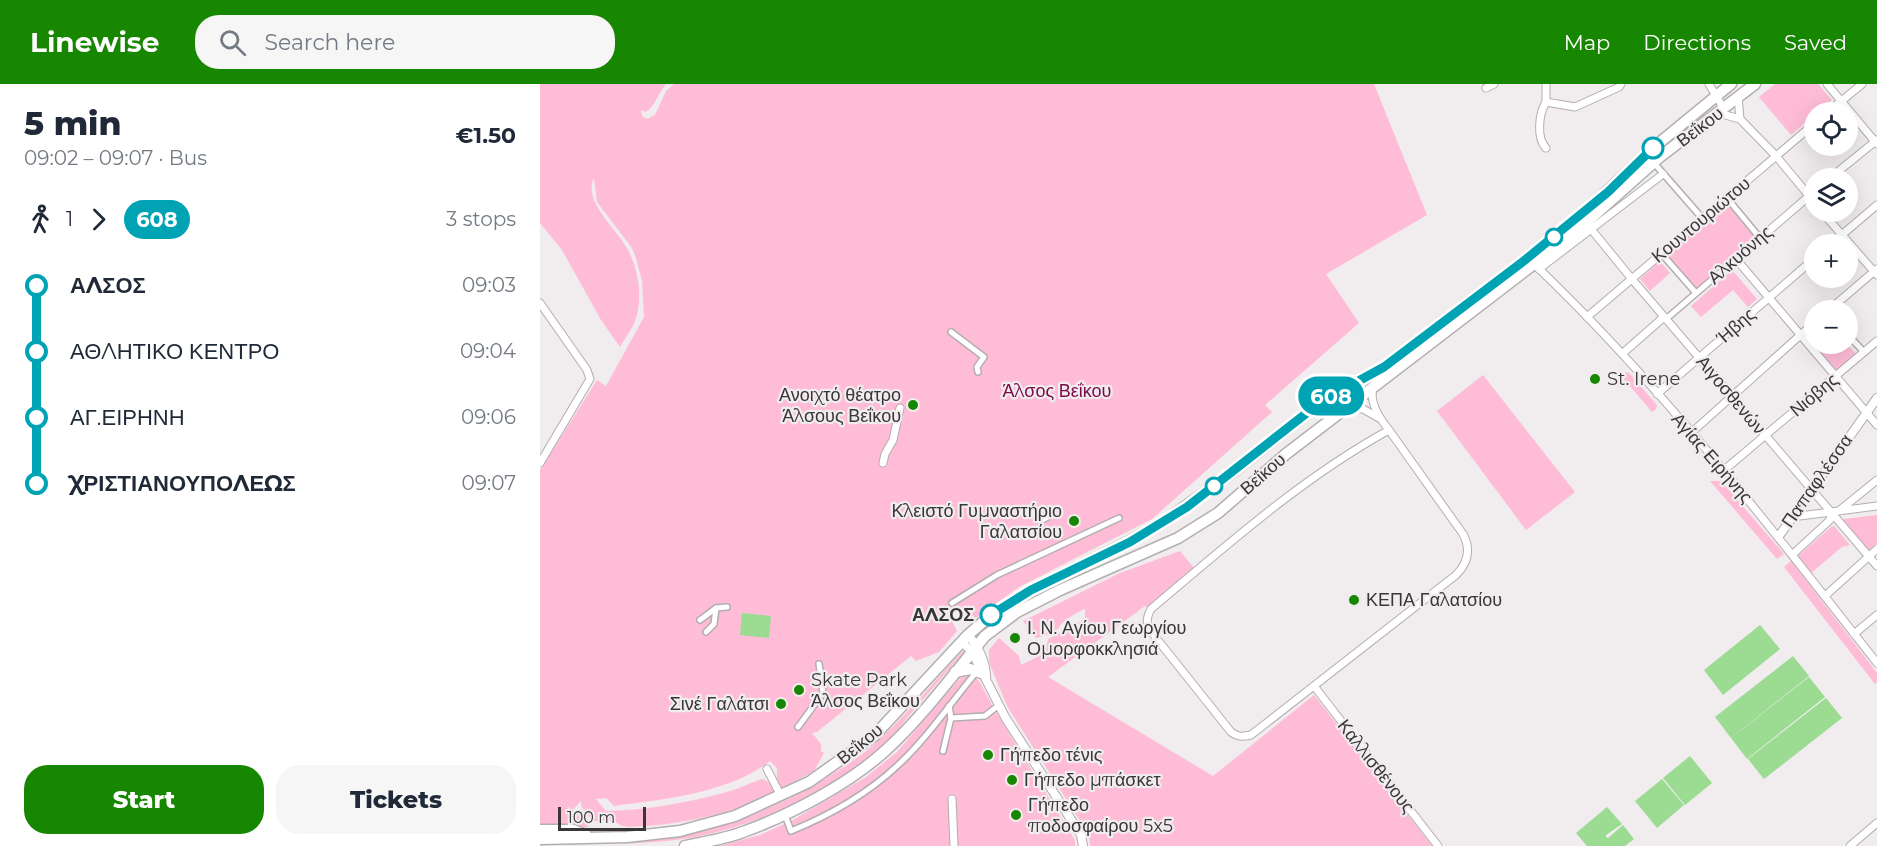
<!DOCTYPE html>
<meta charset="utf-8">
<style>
:root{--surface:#fff;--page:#f6f6f7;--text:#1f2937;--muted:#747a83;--accent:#178600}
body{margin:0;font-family:Montserrat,sans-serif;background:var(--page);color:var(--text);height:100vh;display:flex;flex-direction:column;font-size:22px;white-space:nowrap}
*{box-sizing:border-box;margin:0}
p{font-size:20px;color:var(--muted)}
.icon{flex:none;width:33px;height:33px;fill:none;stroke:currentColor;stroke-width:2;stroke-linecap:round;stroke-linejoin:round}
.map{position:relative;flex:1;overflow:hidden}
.drawer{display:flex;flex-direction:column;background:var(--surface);width:540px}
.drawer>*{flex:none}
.badge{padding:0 12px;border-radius:20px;font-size:21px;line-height:39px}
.controls{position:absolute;left:1264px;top:18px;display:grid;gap:12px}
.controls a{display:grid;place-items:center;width:54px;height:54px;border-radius:50%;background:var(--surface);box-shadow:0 6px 24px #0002;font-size:30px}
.scale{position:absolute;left:18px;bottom:15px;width:88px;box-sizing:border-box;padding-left:6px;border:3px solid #383636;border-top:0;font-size:16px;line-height:21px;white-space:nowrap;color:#383636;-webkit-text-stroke:4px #f1ecee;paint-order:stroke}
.map>.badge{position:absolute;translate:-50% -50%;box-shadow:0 0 0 3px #fff}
.legs{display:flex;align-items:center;gap:9px;height:66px;padding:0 24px;font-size:20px}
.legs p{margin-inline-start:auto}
.overview{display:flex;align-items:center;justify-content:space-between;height:102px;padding:0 24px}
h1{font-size:33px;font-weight:800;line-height:45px}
.primary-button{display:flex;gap:12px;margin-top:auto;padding:12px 24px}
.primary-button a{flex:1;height:69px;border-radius:24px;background:var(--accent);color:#fff;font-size:24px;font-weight:800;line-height:69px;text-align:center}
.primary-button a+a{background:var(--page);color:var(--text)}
ul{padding:0 24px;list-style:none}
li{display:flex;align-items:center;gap:21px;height:66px;font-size:22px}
li i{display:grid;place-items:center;width:9px;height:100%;margin:0 8px;background:currentColor}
li i::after{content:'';width:15px;height:15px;margin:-8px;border:4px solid;border-radius:50%;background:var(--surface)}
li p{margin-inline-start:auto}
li:first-child i{background:linear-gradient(#0000 50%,currentColor 0)}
li:last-child i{background:linear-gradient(currentColor 50%,#0000 0)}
header{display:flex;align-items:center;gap:36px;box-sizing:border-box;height:84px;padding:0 30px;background:var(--accent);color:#fff}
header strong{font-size:28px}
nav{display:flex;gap:33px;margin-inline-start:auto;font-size:21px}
.search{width:420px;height:54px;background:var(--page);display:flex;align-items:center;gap:15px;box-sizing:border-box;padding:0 21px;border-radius:24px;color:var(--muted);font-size:22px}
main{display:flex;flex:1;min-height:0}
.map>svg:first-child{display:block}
.green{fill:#febcd6}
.water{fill:#9bdb92}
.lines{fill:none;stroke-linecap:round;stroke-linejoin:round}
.pedestrian-casing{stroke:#b3aeaf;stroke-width:8}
.minor-casing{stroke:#b3aeaf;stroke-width:9}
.tertiary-casing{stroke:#b3aeaf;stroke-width:10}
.primary-casing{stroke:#b3aeaf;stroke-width:13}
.pedestrian{stroke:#fff;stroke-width:5}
.minor{stroke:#fff;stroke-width:7}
.tertiary{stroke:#fff;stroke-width:8}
.primary{stroke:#fff;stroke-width:10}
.line-1-casing{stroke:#fff;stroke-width:14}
.line-1{stroke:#00a3b4;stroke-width:9}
.stop-1-dot{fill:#fff;stroke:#00a3b4;stroke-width:3}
.poi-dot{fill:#178600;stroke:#f1ecee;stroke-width:2}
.labels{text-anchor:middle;stroke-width:4.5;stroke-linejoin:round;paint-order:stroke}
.street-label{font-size:18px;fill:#383636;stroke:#f1ecee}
.poi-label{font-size:18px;fill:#383636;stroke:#f1ecee;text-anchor:start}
.park-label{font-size:18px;fill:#7a0b49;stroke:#f1ecee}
.stop-label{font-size:18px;font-weight:bold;fill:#383636;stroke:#f1ecee;text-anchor:end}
</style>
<header>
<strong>Linewise</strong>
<div class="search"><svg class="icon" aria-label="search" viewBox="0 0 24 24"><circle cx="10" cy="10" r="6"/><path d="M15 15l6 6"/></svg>Search here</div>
<nav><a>Map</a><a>Directions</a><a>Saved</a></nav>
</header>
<main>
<section class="drawer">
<div class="overview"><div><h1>5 min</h1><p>09:02 – 09:07 · Bus</p></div><b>€1.50</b></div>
<div class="legs"><svg class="icon" aria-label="walk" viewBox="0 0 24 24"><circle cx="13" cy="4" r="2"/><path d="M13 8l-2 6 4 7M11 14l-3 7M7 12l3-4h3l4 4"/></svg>1<svg class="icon" aria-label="forward" viewBox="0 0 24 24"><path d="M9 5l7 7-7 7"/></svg><b class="badge" style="background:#00a3b4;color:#fff">608</b><p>3 stops</p></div>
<ul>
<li><i style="color:#00a3b4"></i><b>ΑΛΣΟΣ</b><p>09:03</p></li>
<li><i style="color:#00a3b4"></i><span>ΑΘΛΗΤΙΚΟ ΚΕΝΤΡΟ</span><p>09:04</p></li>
<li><i style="color:#00a3b4"></i><span>ΑΓ.ΕΙΡΗΝΗ</span><p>09:06</p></li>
<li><i style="color:#00a3b4"></i><b>ΧΡΙΣΤΙΑΝΟΥΠΟΛΕΩΣ</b><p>09:07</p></li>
</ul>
<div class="primary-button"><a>Start</a><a>Tickets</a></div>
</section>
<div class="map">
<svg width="1337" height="762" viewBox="0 0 1337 762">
<rect width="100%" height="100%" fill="#f1ecee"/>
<g class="green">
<path d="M0 0H126C118 9 116 21 106 28L101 26 102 32 107 35 115 31 126 7 134 0H834L887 131 786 190 819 239 725 321 732 328 612 435 479 503 436 534 421 526 412 531 413 539 417 547 399 568 376 577 371 572 277 648 272 649 281 660V667L284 669 274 687 241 705 237 695V684L230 677C189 709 124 715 74 722L66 714 56 715 66 727C108 726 146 719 187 708 198 705 210 699 222 695 229 698 235 701 236 709 189 731 141 741 90 743L82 742 73 737H52L41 722V717L33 726 49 743 0 742V386L57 296 66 302 104 233 102 197 96 174 92 164 57 118 54 94C42 117 78 146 88 166 98 185 103 213 96 234 93 244 85 254 80 263L61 236 22 166 0 139Z"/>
<path d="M1235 0H1278L1292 16 1251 51 1219 13Z"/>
<path d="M1186 117 1215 151 1156 206 1125 171Z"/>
<path d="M1120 177 1130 189 1110 207 1100 195Z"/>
<path d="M1192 186 1217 215 1208 223 1193 206 1161 233 1151 222Z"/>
<path d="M1275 248V260H1307L1317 271 1296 288 1268 254Z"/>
<path d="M1085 288 1089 289 1117 321 1116 325 1112 328 1083 294Z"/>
<path d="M943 291 1035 408 986 446 897 327Z"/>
<path d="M1170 397H1181L1244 470 1237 475Z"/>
<path d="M1337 431V459L1328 467 1302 437 1304 435Z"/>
<path d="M1294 442 1310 461 1302 463 1271 489 1258 474V472L1291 443Z"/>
<path d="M640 467 654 484 608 524 605 522 508 593 673 692 774 611 892 762H550L549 751 467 622 449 578V566L459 554 479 572 481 581 505 569 508 555 545 535V525C536 529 522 536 518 545L507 551 496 554 483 537 580 489Z"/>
<path d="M1251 477 1337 589V598L1335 600 1244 483Z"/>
<path d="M423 567 424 568C407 588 390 607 373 627 364 637 356 649 346 658 298 703 225 739 160 752 136 757 112 758 87 760 166 748 231 731 297 687 313 677 328 667 341 654 370 627 396 595 423 567Z"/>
<path d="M423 591 434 592 439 597 456 628 535 756V762H179L220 751 253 736 326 693 357 668Z"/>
</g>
<g class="water">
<path d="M202 529 231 532 229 554 200 551Z"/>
<path d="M1220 541 1240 565 1183 611 1164 586Z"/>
<path d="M1253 572 1269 592 1191 654 1175 633Z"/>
<path d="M1269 593 1285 613 1207 675 1191 654Z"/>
<path d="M1286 614 1302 634 1224 695 1208 675Z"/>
<path d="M1150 672 1172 699 1145 721 1123 694Z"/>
<path d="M1122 695 1144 721 1117 744 1095 717Z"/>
<path d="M1067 723 1082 740 1066 751V753L1068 754 1083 741 1094 755 1085 762H1047L1036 749Z"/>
</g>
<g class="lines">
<defs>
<g id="pedestrian">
<path d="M1114 79 1162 134"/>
<path d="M1187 114 1220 154"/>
<path d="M1121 169 1156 209"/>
<path d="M1126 235 1196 175"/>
<path d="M411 248 444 273 437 283 438 288"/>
<path d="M1308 251 1324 268"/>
<path d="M496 430 500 437 508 433"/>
<path d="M412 519 457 491 579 434"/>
<path d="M160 536 176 524"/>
<path d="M166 548 174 540 176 524 187 523"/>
<path d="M411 634 445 632 455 624"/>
<path d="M258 643 283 609 279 580"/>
<path d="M403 667 411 634 409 622"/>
<path d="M245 731 251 747C288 732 327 710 357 682 384 658 410 620 434 591"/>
</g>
<g id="minor">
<path d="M1006 0V18L1035 23 1079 3 1081 0"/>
<path d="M1169 0 1181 20 1182 26"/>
<path d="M1287 0 1337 60"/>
<path d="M946 4 954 0"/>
<path d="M1198 13 1200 35"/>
<path d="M1288 28 1322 0"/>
<path d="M1178 29 1200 35 1236 72 1275 119"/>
<path d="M1006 64C996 54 999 29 1006 18"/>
<path d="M1290 94 1337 56"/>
<path d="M1275 107 1196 175 1337 341"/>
<path d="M1282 128 1337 191"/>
<path d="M1048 137 1051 145 1091 194 1337 482"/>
<path d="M1291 160 1337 121"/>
<path d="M994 180C1121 301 1229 441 1337 579"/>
<path d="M999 185 1123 90"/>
<path d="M0 219 47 286 50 295 0 379"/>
<path d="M1289 226 1337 185"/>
<path d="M1047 233 1275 39"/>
<path d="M1083 269 1124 233"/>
<path d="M833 304C829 319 840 335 849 346L923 450C931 465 928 479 916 491L711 651C702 653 698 653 691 648L609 545C606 537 607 532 611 525 687 461 762 394 849 346"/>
<path d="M1117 310 1275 174"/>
<path d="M808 324 823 325 839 334"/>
<path d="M1151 349 1275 238"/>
<path d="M343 379 345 370 353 356 360 324"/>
<path d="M1183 387 1337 257"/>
<path d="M1300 426 1337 396"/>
<path d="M1252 433 1337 422"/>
<path d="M1253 470 1290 436 1291 428"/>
<path d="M1285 512 1337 465"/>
<path d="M1314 550 1337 531"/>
<path d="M774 602 898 762"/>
<path d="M227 685 241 712"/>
<path d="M412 715 414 762"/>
<path d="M1310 762 1337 739"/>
</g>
<g id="tertiary">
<path d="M1239 452 1337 314"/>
<path d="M428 551C438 562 446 578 446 593"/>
<path d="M422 558 432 568 465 633 541 751 543 762"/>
</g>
<g id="primary">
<path d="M415 588 430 585 441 589"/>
<path d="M0 746H33L46 751"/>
<path d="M0 755 87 753 140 747 195 732 269 698 334 652 428 551 450 532 491 506 590 457 625 437 693 388 782 317 844 283 985 176 1040 133 1113 64 1191 0"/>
<path d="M145 762C164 758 185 755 203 748 250 731 309 700 346 666 381 634 415 589 445 552L477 528 520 506 638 454 678 429 746 370 994 180 1048 137 1121 72 1215 0"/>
</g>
</defs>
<use href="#pedestrian" class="pedestrian-casing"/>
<use href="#minor" class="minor-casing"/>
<use href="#tertiary" class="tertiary-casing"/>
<use href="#primary" class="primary-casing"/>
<use href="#pedestrian" class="pedestrian"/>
<use href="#minor" class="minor"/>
<use href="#tertiary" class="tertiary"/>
<use href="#primary" class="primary"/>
</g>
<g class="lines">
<defs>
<path id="line-1" d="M451 531 491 506 590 458 647 423 782 317 844 283 985 176 1068 108 1113 64"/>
</defs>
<use href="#line-1" class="line-1-casing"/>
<use href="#line-1" class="line-1"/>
</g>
<g class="stop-1-dot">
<circle cx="1113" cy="64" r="10"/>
<circle cx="1014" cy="153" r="8"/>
<circle cx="674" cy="402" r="8"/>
<circle cx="451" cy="531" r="10"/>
</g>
<g class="poi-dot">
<circle cx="1055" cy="295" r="6"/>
<circle cx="373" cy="321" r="6"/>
<circle cx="534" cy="437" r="6"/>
<circle cx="814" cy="516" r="6"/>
<circle cx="475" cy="554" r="6"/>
<circle cx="259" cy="606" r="6"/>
<circle cx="241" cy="620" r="6"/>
<circle cx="448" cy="671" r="6"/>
<circle cx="472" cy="696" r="6"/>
<circle cx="476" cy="731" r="6"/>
</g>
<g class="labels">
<g class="street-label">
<text transform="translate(1160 43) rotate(-37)" y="6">Βεΐκου</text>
<text transform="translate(1161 136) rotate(-40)" y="6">Κουντουριώτου</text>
<text transform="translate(1200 171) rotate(-41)" y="6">Αλκυόνης</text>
<text transform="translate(1196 242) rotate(-41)" y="6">Ήβης</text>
<text transform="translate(1191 311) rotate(50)" y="6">Αιγοσθενών</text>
<text transform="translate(1274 311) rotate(-40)" y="6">Νιόβης</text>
<text transform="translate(1172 374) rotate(49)" y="6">Αγίας Ειρήνης</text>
<text transform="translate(723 390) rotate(-41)" y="6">Βεΐκου</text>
<text transform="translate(1277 397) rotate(-55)" y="6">Παπαφλέσσα</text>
<text transform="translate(320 660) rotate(-39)" y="6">Βεΐκου</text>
<text transform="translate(836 682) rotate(52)" y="6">Καλλισθένους</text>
</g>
<g class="poi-label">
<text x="1067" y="301">St. Irene</text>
<text x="361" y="317" text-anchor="end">Ανοιχτό θέατρο<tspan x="361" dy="21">Άλσους Βεΐκου</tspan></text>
<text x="522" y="433" text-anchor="end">Κλειστό Γυμναστήριο<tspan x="522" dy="21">Γαλατσίου</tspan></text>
<text x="826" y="522">ΚΕΠΑ Γαλατσίου</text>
<text x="487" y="550">Ι. Ν. Αγίου Γεωργίου<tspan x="487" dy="21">Ομορφοκκλησιά</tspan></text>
<text x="271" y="602">Skate Park<tspan x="271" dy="21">Άλσος Βεΐκου</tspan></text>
<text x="229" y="626" text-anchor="end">Σινέ Γαλάτσι</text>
<text x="460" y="677">Γήπεδο τένις</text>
<text x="484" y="702">Γήπεδο μπάσκετ</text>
<text x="488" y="727">Γήπεδο<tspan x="488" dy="21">ποδοσφαίρου 5x5</tspan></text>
</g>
<g class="park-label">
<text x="517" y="313">Άλσος Βεΐκου</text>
</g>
<g class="stop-label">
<text x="434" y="537">ΑΛΣΟΣ</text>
</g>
</g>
</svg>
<div class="controls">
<a><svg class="icon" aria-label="locate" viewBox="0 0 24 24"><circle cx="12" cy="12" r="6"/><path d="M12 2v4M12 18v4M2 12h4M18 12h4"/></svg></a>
<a><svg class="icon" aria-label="layers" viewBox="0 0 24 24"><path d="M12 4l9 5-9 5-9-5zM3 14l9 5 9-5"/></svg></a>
<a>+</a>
<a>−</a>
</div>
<div class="scale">100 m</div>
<b class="badge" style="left:791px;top:312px;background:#00a3b4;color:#fff">608</b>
</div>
</main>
